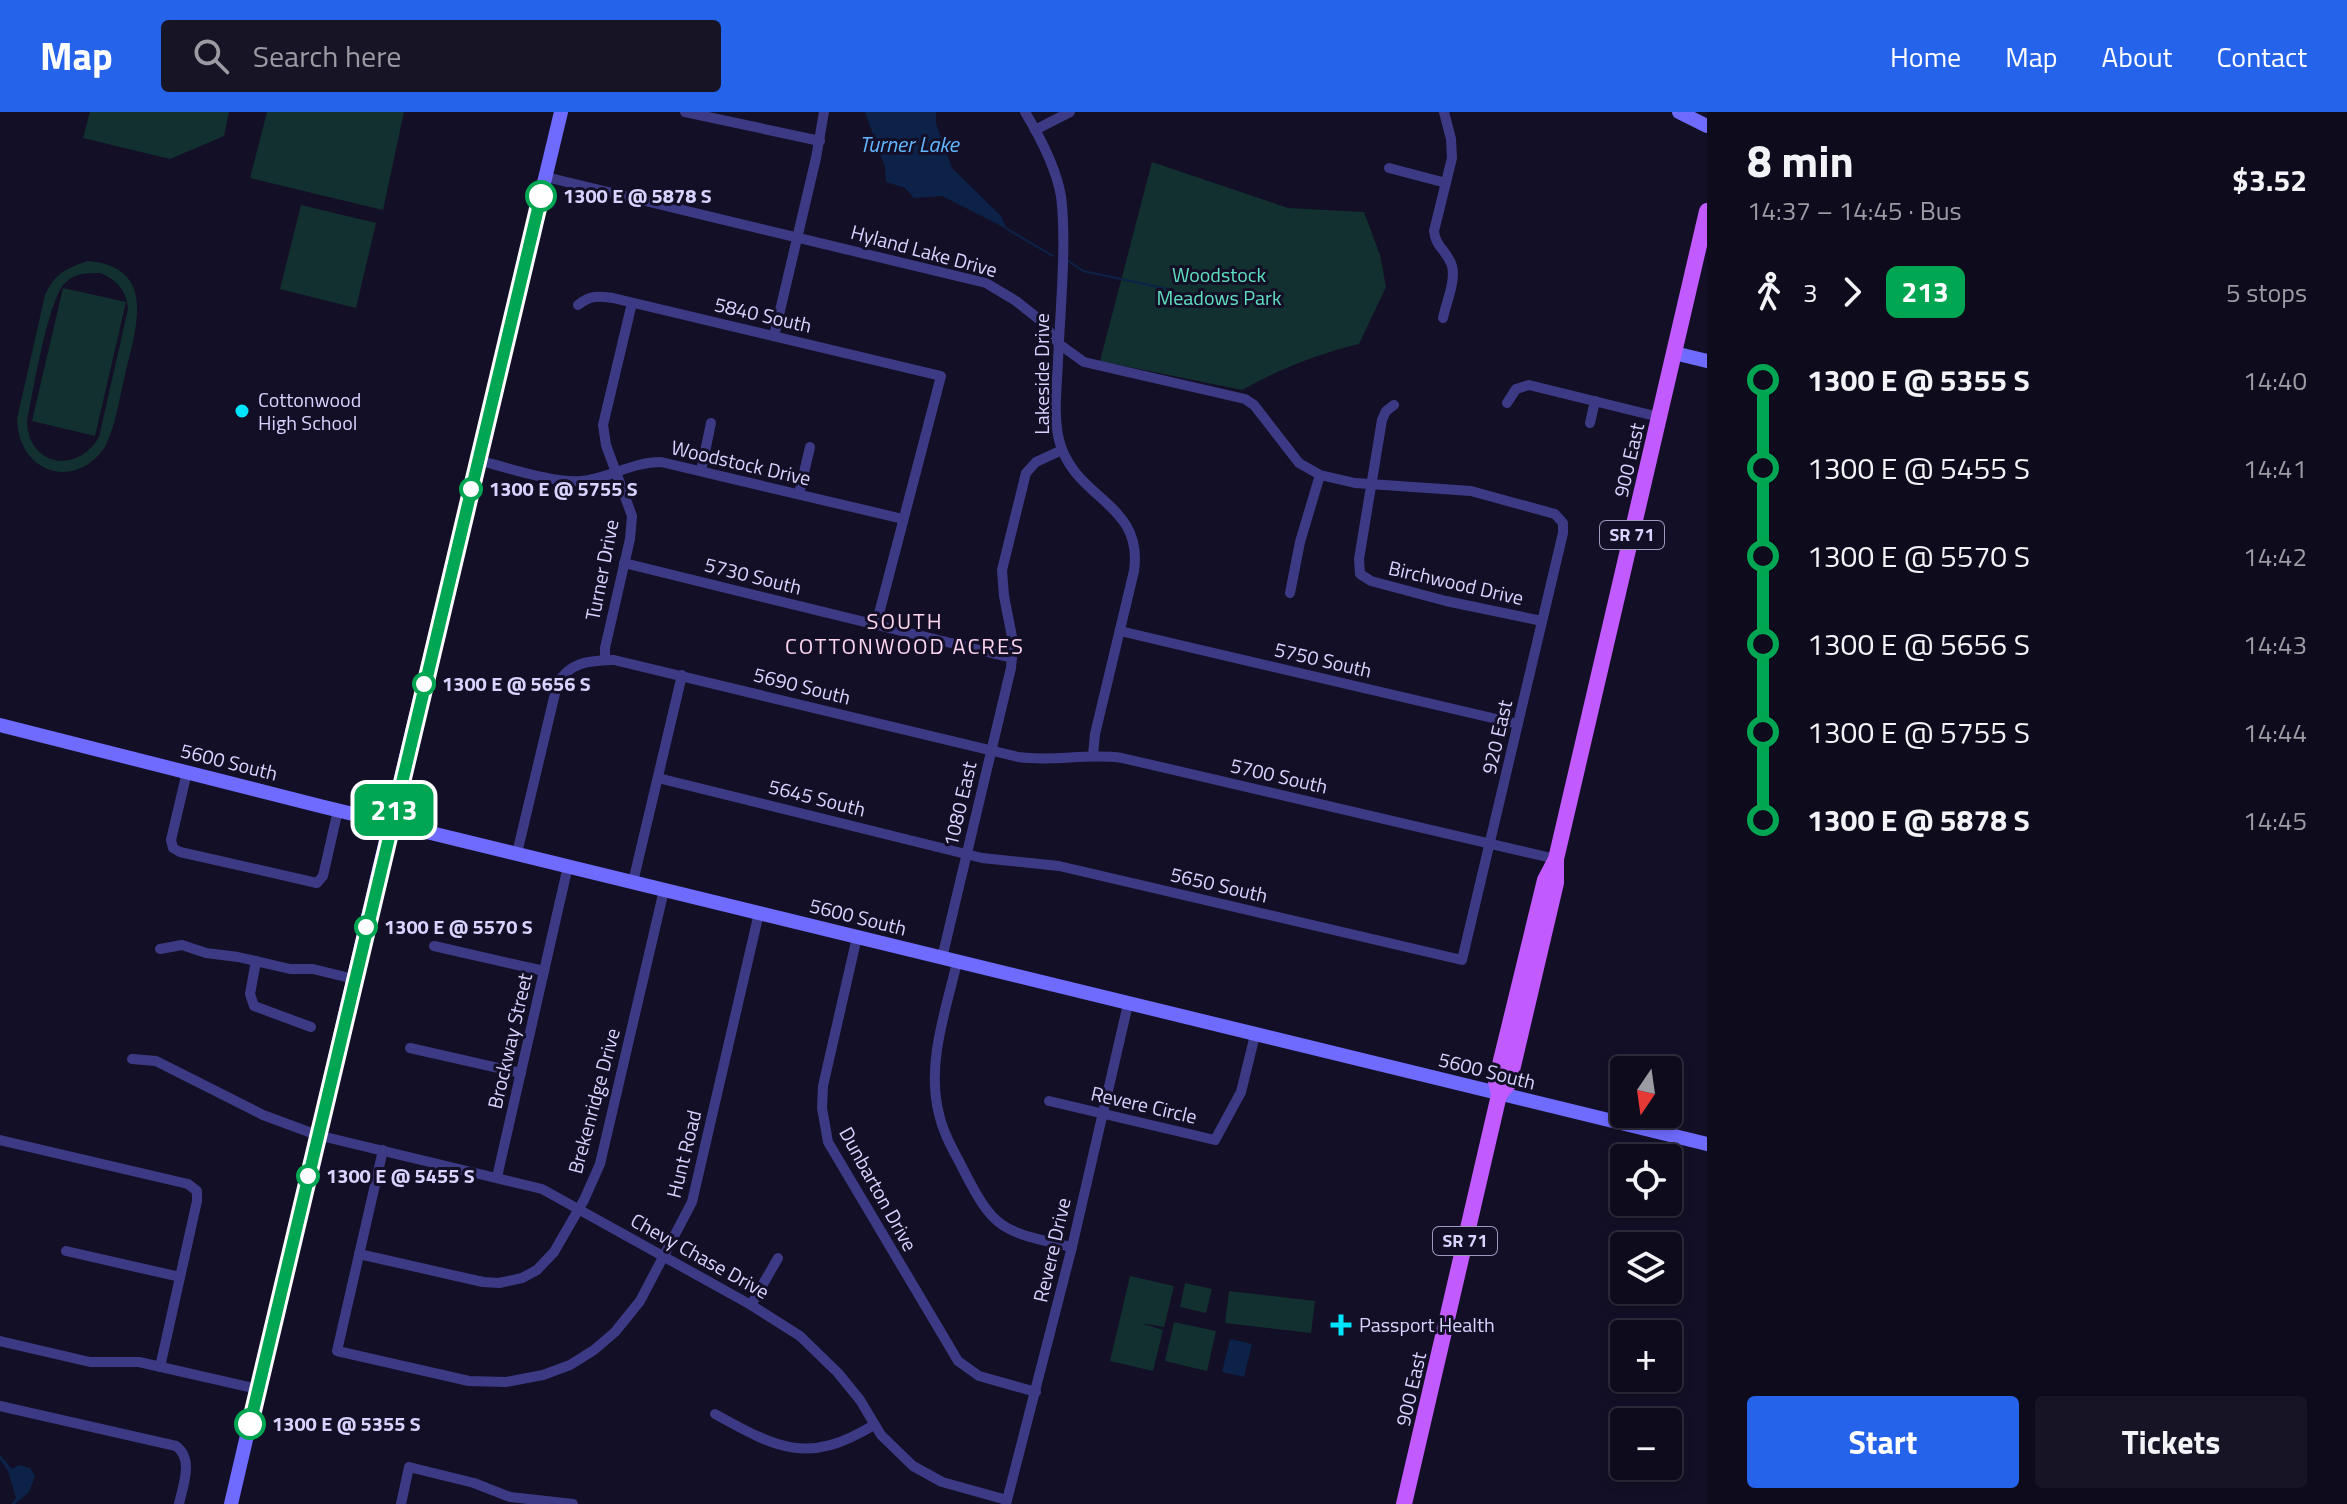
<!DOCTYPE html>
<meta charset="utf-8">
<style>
:root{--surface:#0e0b1c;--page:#171425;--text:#f1f3f6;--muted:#9b9ba3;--line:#2e2b3b;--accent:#2563eb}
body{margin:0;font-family:"Titillium Web",sans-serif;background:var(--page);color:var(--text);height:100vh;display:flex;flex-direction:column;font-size:30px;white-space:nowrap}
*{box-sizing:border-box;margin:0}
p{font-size:26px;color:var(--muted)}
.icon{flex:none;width:44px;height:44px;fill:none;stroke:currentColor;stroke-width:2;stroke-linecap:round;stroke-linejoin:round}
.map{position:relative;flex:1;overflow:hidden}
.sheet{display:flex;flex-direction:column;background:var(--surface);width:640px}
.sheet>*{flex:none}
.badge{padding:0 16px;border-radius:12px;font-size:28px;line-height:52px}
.needle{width:52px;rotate:193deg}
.fabs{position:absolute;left:1610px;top:944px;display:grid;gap:16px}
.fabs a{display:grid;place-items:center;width:72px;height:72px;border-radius:8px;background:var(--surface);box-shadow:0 4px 12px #0003,0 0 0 2px var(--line);font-size:40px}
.map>.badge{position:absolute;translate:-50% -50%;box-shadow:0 0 0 4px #fff}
.legs{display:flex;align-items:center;gap:12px;height:88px;padding:0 40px;font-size:26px}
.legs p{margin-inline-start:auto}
.summary{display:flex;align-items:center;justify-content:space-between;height:136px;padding:0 40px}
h1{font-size:44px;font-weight:700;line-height:60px}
.cta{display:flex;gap:16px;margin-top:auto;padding:16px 40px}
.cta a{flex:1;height:92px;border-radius:8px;background:var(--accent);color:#fff;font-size:32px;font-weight:700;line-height:92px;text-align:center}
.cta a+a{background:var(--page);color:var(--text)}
ul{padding:0 40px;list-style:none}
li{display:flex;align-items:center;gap:28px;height:88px;font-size:30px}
li i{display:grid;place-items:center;width:12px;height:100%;margin:0 10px;background:currentColor}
li i::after{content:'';width:20px;height:20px;margin:-10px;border:6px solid;border-radius:50%;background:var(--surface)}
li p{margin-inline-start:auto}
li:first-child i{background:linear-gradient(#0000 50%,currentColor 0)}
li:last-child i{background:linear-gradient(currentColor 50%,#0000 0)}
header{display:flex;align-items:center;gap:48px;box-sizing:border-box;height:112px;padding:0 40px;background:var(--accent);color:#fff}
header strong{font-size:38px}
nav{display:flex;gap:44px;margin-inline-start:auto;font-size:28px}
.search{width:560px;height:72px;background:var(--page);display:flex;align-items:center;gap:20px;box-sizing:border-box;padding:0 28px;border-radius:8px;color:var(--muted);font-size:30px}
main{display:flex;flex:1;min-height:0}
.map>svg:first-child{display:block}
.green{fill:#12302f;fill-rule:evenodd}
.water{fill:#0c2248}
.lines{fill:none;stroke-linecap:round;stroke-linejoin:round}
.stream{stroke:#0c2248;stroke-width:2}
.street{stroke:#3d3a85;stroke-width:10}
.secondary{stroke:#6f6bff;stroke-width:14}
.primary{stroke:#c25bff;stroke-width:16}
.line-1-casing{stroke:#fff;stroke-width:18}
.line-1{stroke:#00a651;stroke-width:12}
.stop-1-dot{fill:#fff;stroke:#00a651;stroke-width:4}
.poi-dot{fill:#00e5ff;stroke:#130f26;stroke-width:3}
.labels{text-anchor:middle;stroke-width:6;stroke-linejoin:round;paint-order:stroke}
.shield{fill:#130f26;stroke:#9e99be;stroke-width:2}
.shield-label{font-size:18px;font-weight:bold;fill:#d9d4ff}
.stop-label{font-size:20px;font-weight:bold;fill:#d9d4ff;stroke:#130f26;text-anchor:start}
.street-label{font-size:20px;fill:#d9d4ff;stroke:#130f26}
.park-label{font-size:20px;fill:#5fe0c0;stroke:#130f26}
.poi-label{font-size:20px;fill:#d9d4ff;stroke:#130f26;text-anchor:start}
.water-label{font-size:22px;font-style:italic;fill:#62b6ff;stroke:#130f26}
.neighbourhood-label{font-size:22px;letter-spacing:2px;fill:#ffd6f0;stroke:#130f26}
</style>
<header>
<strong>Map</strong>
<div class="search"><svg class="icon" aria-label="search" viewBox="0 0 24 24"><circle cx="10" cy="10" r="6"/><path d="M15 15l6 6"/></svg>Search here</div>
<nav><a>Home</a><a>Map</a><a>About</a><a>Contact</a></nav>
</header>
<main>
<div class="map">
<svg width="1707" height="1392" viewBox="0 0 1707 1392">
<rect width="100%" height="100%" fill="#130f26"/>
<g class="green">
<path d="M90 0H229L224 24 170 47 83 26Z"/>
<path d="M267 0H404L383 98 250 66Z"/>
<path d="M1152 50 1288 96 1364 100 1380 143 1386 175 1359 232C1317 242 1280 257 1242 278L1100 249Z"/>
<path d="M301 93 376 111 356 196 280 177Z"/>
<path d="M88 149C158 155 136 217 125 263 119 287 116 313 105 335 74 380 18 360 17 307L45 183C55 161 67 156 88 149ZM100 161C117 168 127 179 128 197L99 325C77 363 28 354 27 309 33 281 48 187 65 171 74 161 87 161 100 161Z"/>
<path d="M63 176 126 190 95 324 32 309Z"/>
<path d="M1130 1164 1174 1174 1164 1215 1141 1211 1163 1218 1153 1259 1110 1249Z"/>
<path d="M1185 1171 1212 1177 1206 1201 1180 1195Z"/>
<path d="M1229 1179 1315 1189 1311 1221 1225 1211Z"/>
<path d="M1174 1210 1216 1219 1207 1259 1165 1249Z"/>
</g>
<g class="water">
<path d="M865 0H936V12L952 56 1001 104 1007 117 942 84 914 86 905 76 886 70 885 55Z"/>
<path d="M1230 1227 1252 1232 1244 1265 1222 1260Z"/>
<path d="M0 1343 12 1357 19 1353 30 1356 35 1364 29 1380 15 1392H11L16 1386 8 1359 0 1348Z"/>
</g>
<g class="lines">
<g class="stream">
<path d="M1007 117 1053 144"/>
<path d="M1067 148 1083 159 1173 178 1189 188"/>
</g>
<g class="street">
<path d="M685 0 820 29"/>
<path d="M1025 0C1040 25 1056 55 1061 84 1067 132 1060 199 1058 249 1057 274 1053 303 1059 328 1074 388 1144 390 1134 459L1095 622 1093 643"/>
<path d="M1035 18 1070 0"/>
<path d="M1389 56 1446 71"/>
<path d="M546 65 986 171 1016 189 1040 208 1059 232 1084 250 1245 287 1254 293 1299 351 1320 363 1355 371 1471 379 1555 402 1563 411V421L1462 848 1059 754 982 746 658 666"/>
<path d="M578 193C590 183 598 184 613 186L941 264 876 513"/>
<path d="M1443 206C1446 191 1456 169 1452 154 1448 140 1435 134 1434 119L1452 46 1451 27 1444 0"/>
<path d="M774 224 816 46 824 0"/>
<path d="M1507 291 1516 277 1529 273 1659 305"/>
<path d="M1394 293 1386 299 1382 308 1359 447 1360 462 1371 469 1446 489 1542 509"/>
<path d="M1590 311 1595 289"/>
<path d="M478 348C505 355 556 372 582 369 610 366 632 350 661 350L903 407"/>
<path d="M701 359 711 311"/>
<path d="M799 382 810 335"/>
<path d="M624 451 1012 546"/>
<path d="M1290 481 1300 430 1320 363"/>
<path d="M1120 519 1518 612"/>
<path d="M605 548V536L630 427 632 404 606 333 603 313 632 191"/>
<path d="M187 660 171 728 173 736 180 740 317 771 323 764 338 698"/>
<path d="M517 741 557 573C569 549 590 549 614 548L1018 645C1053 650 1087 641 1122 646L1556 747"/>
<path d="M633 770 682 563"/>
<path d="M857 825 823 974 822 996 828 1030 958 1249 979 1264 1036 1280"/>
<path d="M434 834 544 859"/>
<path d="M160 837 182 833 206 841 238 845 290 857H313L354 867"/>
<path d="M942 846 1011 556 1013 530 1004 484 1002 458 1026 361 1036 350 1062 338"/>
<path d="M256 849 250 882 254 894 311 915"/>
<path d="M957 850C946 899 926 951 939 1002 943 1020 952 1036 961 1053 994 1119 1001 1119 1072 1135"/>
<path d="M410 936 521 961"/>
<path d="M132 947 156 949 263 1003 317 1023 542 1077 751 1193 800 1224 838 1261 860 1288 881 1323 913 1354 942 1370 1007 1388"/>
<path d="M1049 989 1215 1028 1241 980 1255 923"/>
<path d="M0 1028 188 1072 197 1079V1089L160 1255"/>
<path d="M383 1038 337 1239 469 1269 506 1270 543 1263 570 1253 594 1238 615 1220 640 1189 692 1090 759 801"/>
<path d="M497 1065 568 754"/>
<path d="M66 1139 180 1165"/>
<path d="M359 1142 483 1170 499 1171 522 1166 537 1158 554 1140 584 1088 600 1052 664 778"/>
<path d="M751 1193 778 1146"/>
<path d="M0 1229 90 1250H139L258 1277"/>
<path d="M0 1294 176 1334C194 1347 183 1373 179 1392"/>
<path d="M715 1302C778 1337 808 1353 874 1313"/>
<path d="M401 1392 409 1355 474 1371 510 1385 573 1392"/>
<path d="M1006 1392 1072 1135 1128 892"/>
</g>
<g class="secondary">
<path d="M1679 0 1707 14"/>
<path d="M1674 241 1707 249"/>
<path d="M0 613 320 694 1707 1032"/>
<path d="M231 1392 378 762 561 0"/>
</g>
<g class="primary">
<path d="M1499 983 1509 971 1556 771V747L1707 99"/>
<path d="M1404 1392 1499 983 1496 969 1545 768 1555 749"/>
</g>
</g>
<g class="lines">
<defs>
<path id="line-1" d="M250 1312 541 84"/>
</defs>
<use href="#line-1" class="line-1-casing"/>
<use href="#line-1" class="line-1"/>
</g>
<g class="stop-1-dot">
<circle cx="541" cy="84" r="14"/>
<circle cx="471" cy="377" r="10"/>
<circle cx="424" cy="572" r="10"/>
<circle cx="366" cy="815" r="10"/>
<circle cx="308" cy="1064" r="10"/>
<circle cx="250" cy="1312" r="14"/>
</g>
<g class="poi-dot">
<circle cx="242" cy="299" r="8"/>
<path d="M1337 1201h8v8h8v8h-8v8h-8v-8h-8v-8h8z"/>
</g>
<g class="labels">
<g class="shield">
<rect x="1600" y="409" width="64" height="28" rx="6"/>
<rect x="1433" y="1115" width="64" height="28" rx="6"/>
</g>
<g class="shield-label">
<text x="1632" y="429">SR 71</text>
<text x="1465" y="1135">SR 71</text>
</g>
<g class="stop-label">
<text x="563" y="91">1300 E @ 5878 S</text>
<text x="489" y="384">1300 E @ 5755 S</text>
<text x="442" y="579">1300 E @ 5656 S</text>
<text x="384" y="822">1300 E @ 5570 S</text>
<text x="326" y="1071">1300 E @ 5455 S</text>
<text x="272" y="1319">1300 E @ 5355 S</text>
</g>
<g class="street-label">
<text transform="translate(924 139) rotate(15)" y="7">Hyland Lake Drive</text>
<text transform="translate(763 203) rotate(13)" y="7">5840 South</text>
<text transform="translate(1042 262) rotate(-90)" y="7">Lakeside Drive</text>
<text transform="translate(1629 348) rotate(-77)" y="7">900 East</text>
<text transform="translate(741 351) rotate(13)" y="7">Woodstock Drive</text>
<text transform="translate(602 458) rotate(-79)" y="7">Turner Drive</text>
<text transform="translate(753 464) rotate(14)" y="7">5730 South</text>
<text transform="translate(1456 471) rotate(13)" y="7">Birchwood Drive</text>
<text transform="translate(1323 548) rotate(13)" y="7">5750 South</text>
<text transform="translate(802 574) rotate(14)" y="7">5690 South</text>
<text transform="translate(1497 625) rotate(-77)" y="7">920 East</text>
<text transform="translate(229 650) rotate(14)" y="7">5600 South</text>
<text transform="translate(1279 664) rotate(13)" y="7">5700 South</text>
<text transform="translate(817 686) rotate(14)" y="7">5645 South</text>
<text transform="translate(960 692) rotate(-77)" y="7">1080 East</text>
<text transform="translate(1219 773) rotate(13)" y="7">5650 South</text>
<text transform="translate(858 805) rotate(14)" y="7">5600 South</text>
<text transform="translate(510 929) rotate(-77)" y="7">Brockway Street</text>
<text transform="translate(1487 959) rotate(14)" y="7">5600 South</text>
<text transform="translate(594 989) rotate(-75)" y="7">Brekenridge Drive</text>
<text transform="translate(1144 993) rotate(13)" y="7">Revere Circle</text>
<text transform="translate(684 1042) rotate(-76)" y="7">Hunt Road</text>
<text transform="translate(878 1077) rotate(61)" y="7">Dunbarton Drive</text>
<text transform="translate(1052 1138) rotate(-77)" y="7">Revere Drive</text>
<text transform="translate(700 1144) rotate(29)" y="7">Chevy Chase Drive</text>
<text transform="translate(1411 1277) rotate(-77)" y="7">900 East</text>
</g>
<g class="park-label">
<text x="1219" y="170">Woodstock<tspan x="1219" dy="23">Meadows Park</tspan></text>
</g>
<g class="poi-label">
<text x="258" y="295">Cottonwood<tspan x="258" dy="23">High School</tspan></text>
<text x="1359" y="1220">Passport Health</text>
</g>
<g class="water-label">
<text x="909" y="40">Turner Lake</text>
</g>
<g class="neighbourhood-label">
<text x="905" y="517">SOUTH<tspan x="905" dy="25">COTTONWOOD ACRES</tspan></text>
</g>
</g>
</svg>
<div class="fabs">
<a><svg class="needle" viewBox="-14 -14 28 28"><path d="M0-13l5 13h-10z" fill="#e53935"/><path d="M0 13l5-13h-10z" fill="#9b9ba3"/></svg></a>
<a><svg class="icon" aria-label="locate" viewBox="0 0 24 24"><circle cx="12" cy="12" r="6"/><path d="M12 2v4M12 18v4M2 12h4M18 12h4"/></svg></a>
<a><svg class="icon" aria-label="layers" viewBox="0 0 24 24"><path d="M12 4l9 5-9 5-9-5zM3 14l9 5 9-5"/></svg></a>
<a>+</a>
<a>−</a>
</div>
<b class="badge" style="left:394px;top:698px;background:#00a651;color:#fff">213</b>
</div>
<section class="sheet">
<div class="summary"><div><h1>8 min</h1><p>14:37 – 14:45 · Bus</p></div><b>$3.52</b></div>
<div class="legs"><svg class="icon" aria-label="walk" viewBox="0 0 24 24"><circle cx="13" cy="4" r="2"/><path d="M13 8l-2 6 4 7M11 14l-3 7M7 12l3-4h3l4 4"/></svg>3<svg class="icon" aria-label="forward" viewBox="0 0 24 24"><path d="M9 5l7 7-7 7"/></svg><b class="badge" style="background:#00a651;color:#fff">213</b><p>5 stops</p></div>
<ul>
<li><i style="color:#00a651"></i><b>1300 E @ 5355 S</b><p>14:40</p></li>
<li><i style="color:#00a651"></i><span>1300 E @ 5455 S</span><p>14:41</p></li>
<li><i style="color:#00a651"></i><span>1300 E @ 5570 S</span><p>14:42</p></li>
<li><i style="color:#00a651"></i><span>1300 E @ 5656 S</span><p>14:43</p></li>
<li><i style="color:#00a651"></i><span>1300 E @ 5755 S</span><p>14:44</p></li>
<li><i style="color:#00a651"></i><b>1300 E @ 5878 S</b><p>14:45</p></li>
</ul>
<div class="cta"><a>Start</a><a>Tickets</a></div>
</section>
</main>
